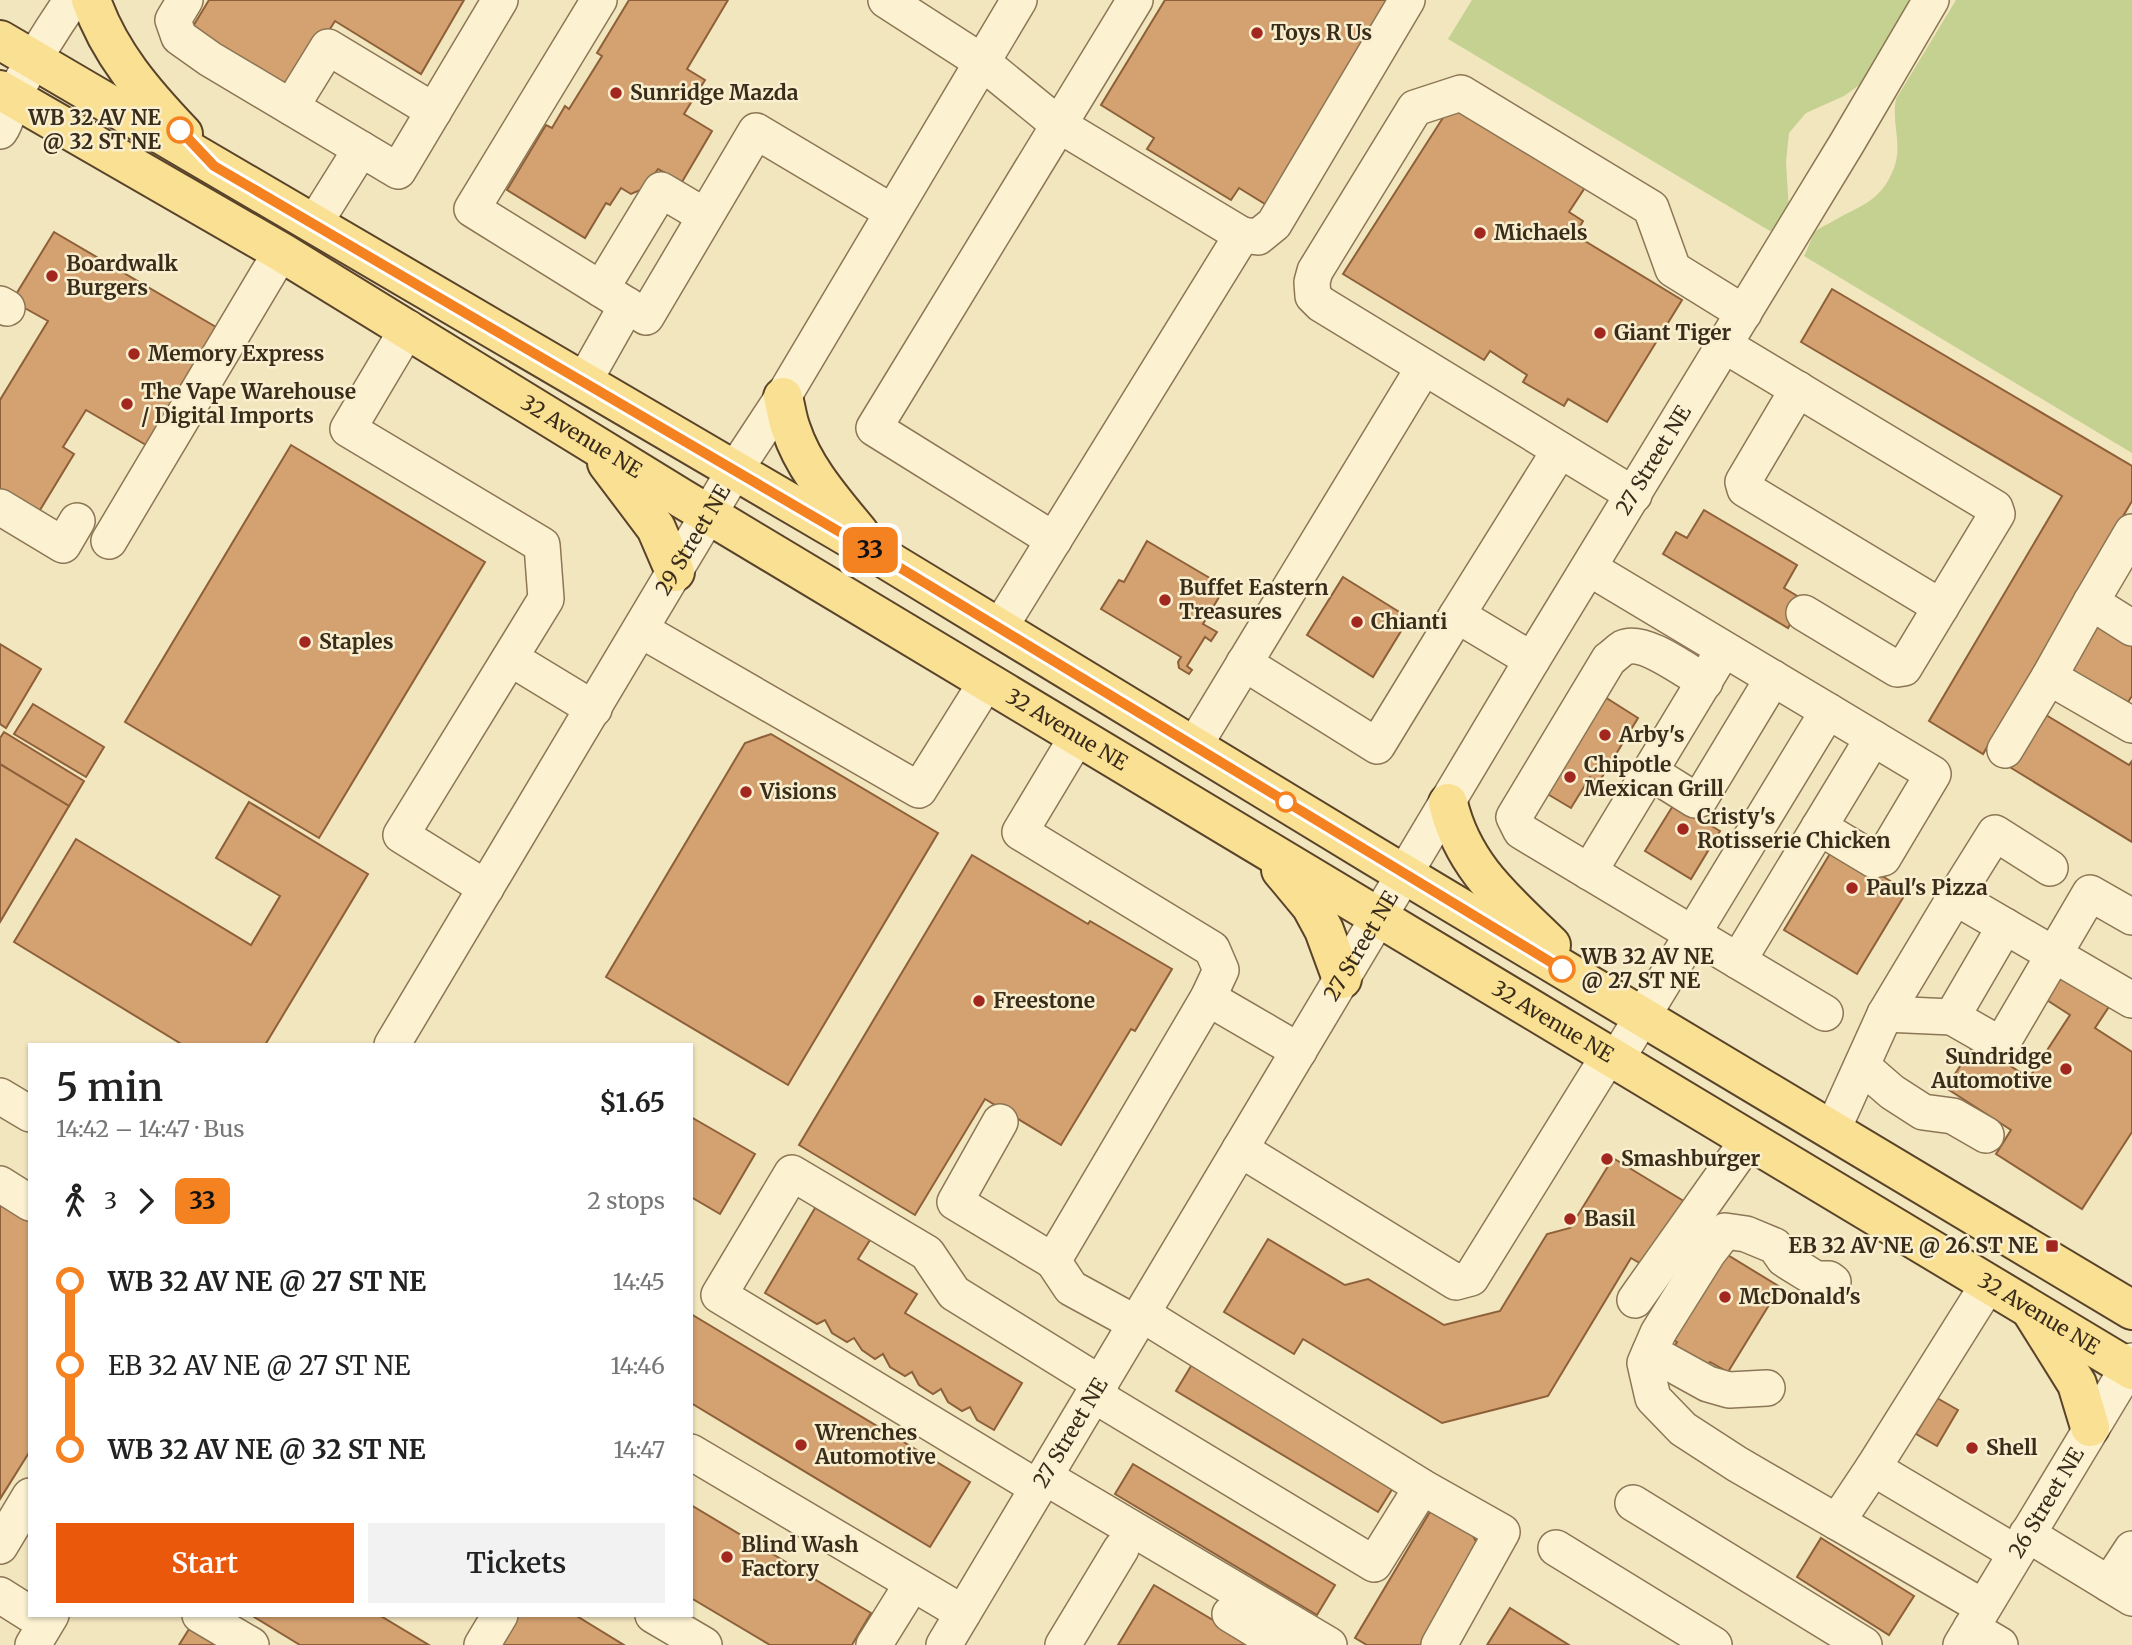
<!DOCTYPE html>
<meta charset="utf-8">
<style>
:root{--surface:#fff;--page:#f2f2f2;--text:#222;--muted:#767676;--accent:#ea580c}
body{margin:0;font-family:Merriweather,serif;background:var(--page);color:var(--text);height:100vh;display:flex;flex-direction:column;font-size:26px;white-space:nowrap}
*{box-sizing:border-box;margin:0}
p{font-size:23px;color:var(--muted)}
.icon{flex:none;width:38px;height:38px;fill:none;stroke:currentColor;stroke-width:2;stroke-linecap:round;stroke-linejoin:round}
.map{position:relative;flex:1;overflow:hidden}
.side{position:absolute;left:28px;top:1043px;width:665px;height:574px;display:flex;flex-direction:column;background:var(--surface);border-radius:0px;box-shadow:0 2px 5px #0004}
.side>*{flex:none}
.badge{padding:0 14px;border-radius:10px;font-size:24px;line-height:46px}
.map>.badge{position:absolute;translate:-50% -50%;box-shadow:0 0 0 4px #fff}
.legs{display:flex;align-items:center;gap:10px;height:77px;padding:0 28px;font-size:23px}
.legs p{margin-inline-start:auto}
.summary{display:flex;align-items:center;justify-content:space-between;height:119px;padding:0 28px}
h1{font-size:38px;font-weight:600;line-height:52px}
.primary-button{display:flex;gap:14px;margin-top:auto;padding:14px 28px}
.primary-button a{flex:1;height:80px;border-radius:0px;background:var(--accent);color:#fff;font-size:28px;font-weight:600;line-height:80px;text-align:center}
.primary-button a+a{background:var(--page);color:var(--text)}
ul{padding:0 28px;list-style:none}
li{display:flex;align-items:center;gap:24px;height:84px;font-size:26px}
li i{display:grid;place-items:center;width:10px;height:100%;margin:0 9px;background:currentColor}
li i::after{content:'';width:18px;height:18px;margin:-9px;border:5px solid;border-radius:50%;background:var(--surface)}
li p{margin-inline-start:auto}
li:first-child i{background:linear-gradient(#0000 50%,currentColor 0)}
li:last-child i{background:linear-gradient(currentColor 50%,#0000 0)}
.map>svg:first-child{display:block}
.green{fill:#c5d191}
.building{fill:#d4a170;stroke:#8d6039;stroke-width:2}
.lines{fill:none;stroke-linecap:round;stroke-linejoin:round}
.minor-casing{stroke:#8c7655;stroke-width:38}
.major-casing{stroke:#59432a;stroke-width:42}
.minor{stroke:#fcf2d2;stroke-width:35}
.major{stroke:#f9e092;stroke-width:38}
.line-1-casing{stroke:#fff;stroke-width:16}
.line-1{stroke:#f58220;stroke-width:10}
.poi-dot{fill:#a1271f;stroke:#f9efce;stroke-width:2.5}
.stop-1-dot{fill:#fff;stroke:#f58220;stroke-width:3.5}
.labels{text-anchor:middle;stroke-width:5;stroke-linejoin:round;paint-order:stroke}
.poi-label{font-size:21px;font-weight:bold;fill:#3a2c1b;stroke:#f9efce;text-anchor:start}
.stop-label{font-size:21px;font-weight:bold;fill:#3a2c1b;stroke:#f9efce;text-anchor:end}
.street-label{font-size:21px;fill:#3a2c1b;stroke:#f9efce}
</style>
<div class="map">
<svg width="2132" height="1645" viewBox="0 0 2132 1645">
<rect width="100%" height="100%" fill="#f2e6be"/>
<g class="green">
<path d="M1472 0H1915L1865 81 1844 96 1806 113 1789 133 1786 162 1789 211 1775 234 1448 39Z"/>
<path d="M1956 0H2132V453L1804 256C1808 249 1811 237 1816 231 1819 228 1826 225 1830 223 1859 205 1880 204 1894 168 1903 144 1891 123 1896 99Z"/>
</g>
<g class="building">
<path d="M209 0H464L421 74 335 21 292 89 192 28Z"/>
<path d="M629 0H728L687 69 705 80 684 114 712 131 682 182 658 169 645 188 631 194 621 188 610 205 606 203 585 238 507 190 546 125 552 128 565 106 569 109 602 56 597 53Z"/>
<path d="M1165 0H1401L1273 209 1239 188 1231 200 1147 149 1154 138 1101 105Z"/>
<path d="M1458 110 1586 186 1569 212 1583 221 1575 235 1682 300 1607 422 1568 399 1564 406 1523 382 1527 375 1490 351 1484 360 1343 274 1446 113Z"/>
<path d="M54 232 216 327 146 445 86 410 63 447 74 454 37 515 0 493V400L48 321 12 301Z"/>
<path d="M1832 289 2132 466V501L1983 754 1929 721 2062 496 1801 342Z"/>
<path d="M291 445 485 562 319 838 125 722Z"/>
<path d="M1704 510 1797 565 1784 588 1804 600 1788 628 1663 554 1676 532 1687 538Z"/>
<path d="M1147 541 1225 587 1203 624 1217 632 1211 641 1205 637 1187 666 1192 670 1189 674 1179 668 1178 662 1181 657 1101 609 1119 580 1124 582Z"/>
<path d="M1343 577 1409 618 1373 677 1307 635Z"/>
<path d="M2103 618 2132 635V696L2123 710 2066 676Z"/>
<path d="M0 644 41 669 6 728 0 724Z"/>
<path d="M1597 692 1638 718 1599 782 1590 777 1571 808 1539 789Z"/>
<path d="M33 704 104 747 86 777 14 734Z"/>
<path d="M2041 712 2129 765 2132 761V842L2008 766Z"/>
<path d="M4 732 84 781 69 806 0 764V738Z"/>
<path d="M771 734 938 833 788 1085 606 977 745 743Z"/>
<path d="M0 764 69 806 0 922Z"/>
<path d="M249 802 368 874 265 1045H183L14 942 76 839 251 945 280 896 216 858Z"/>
<path d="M1674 804 1720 831 1691 879 1645 851Z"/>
<path d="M1834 847 1907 891 1857 974 1784 930Z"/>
<path d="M972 855 1088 924 1090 921 1172 969 1135 1031 1131 1029 1061 1145 985 1099 915 1215 799 1145Z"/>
<path d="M2058 959 2116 996 2095 1028 2132 1052V1132L2082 1209 1996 1154 2011 1130 1946 1088 1975 1043 2029 1078 2070 1015 2036 993Z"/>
<path d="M691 1117 755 1154 720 1214 691 1197Z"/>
<path d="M1613 1158 1687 1203 1648 1268 1631 1258 1548 1396 1442 1423 1303 1339 1294 1354 1224 1312 1268 1239 1345 1285 1368 1279 1444 1325 1500 1311 1547 1234 1570 1228Z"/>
<path d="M0 1199 30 1217V1451L0 1499Z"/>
<path d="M815 1208 870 1240 858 1259 917 1294 905 1313 1022 1383 994 1430 977 1420 970 1407 962 1411 948 1402 941 1389 933 1394 919 1385 912 1372 905 1376 890 1367 883 1354 875 1359 862 1350 854 1338 847 1342 832 1333 825 1320 817 1324 765 1293Z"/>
<path d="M1718 1249 1780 1287 1728 1372 1710 1362 1702 1374 1669 1354 1677 1342 1668 1337Z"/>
<path d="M691 1314 970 1482 930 1547 691 1403Z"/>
<path d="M1194 1361 1396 1483 1378 1512 1176 1391Z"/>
<path d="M1937 1398 1958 1410 1937 1446 1916 1434Z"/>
<path d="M1133 1464 1335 1585 1317 1615 1115 1494Z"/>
<path d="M691 1505 871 1613 852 1645H770L691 1598Z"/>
<path d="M1434 1505 1468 1526 1483 1555 1428 1645H1367L1355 1638Z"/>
<path d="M1821 1538 1914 1596 1889 1635 1797 1577Z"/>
<path d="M1154 1585 1255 1645H1118Z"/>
<path d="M1510 1608 1569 1645H1487Z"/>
<path d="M251 1615H379L429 1645H300Z"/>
<path d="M512 1615H575L624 1645H494Z"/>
<path d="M189 1629 216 1645H179Z"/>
</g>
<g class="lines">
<defs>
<g id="minor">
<path d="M185 0 173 20 179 37 210 59 361 149 314 224"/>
<path d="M599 0 472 209 646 317 756 131 892 212"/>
<path d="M886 0 982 62 1059 125 1242 235 1000 627"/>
<path d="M291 107 328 47 434 111"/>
<path d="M0 131C8 120 8 107 14 95 31 63 51 30 72 0"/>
<path d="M361 149 398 171 500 0"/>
<path d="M1242 235 1258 237 1274 224 1407 0"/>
<path d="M601 289 661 190 705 216"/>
<path d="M0 304 7 308"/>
<path d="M408 328 348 429 542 545 546 599 401 835 486 888"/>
<path d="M1724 345 1995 508 1997 514 1904 668 1897 669 1804 613"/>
<path d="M583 383 627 305"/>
<path d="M1798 389 1743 482 1745 489 1941 607"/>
<path d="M1634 495 1321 304 1313 296 1312 282 1315 271 1415 108 1461 93 1651 208 1673 269 1744 313"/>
<path d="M0 507 63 545 77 521"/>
<path d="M2132 532 2091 602 2132 628"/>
<path d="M1054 540 874 428 1135 0"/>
<path d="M109 541 281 252"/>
<path d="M641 630 919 790 987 681"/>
<path d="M510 658 594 709"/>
<path d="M1532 660 1457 615 1560 450"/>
<path d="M1244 663 1377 746 1457 615"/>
<path d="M2049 677 2091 602"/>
<path d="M1705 682C1686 671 1643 638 1623 648 1618 651 1614 656 1609 659L1514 817 1521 831 1825 1013"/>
<path d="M1077 737 1020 832 1212 949 1221 970 1208 998 1053 1261 1071 1288 1137 1324"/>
<path d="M1194 746 1424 367"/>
<path d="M2005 750 2049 677 2132 725"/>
<path d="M1650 772 1695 800 1700 799 1773 678"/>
<path d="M1819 827 1874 860 1883 858 1933 774 1873 738"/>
<path d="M1589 872 1716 662"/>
<path d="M1955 897 1995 833 2050 868"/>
<path d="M1738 961 1873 738 1828 711"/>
<path d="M1208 998 1299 1051"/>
<path d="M1885 1014 1952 1017 2005 926"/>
<path d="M1952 1017 2001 1045 2090 893 2132 917"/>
<path id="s1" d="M392 1045 735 470 783 397 1019 0"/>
<path d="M1862 1066 1892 1092 1923 1112 1953 1116 1986 1135"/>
<path d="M0 1096 30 1114"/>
<path d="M1000 1122 955 1202 1053 1261"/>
<path d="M1832 1131 1885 1014 1955 897 2132 1000"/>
<path d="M1240 1149 1456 1282 1471 1278 1603 1065 1616 1060 1828 711 1589 568"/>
<path d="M0 1184 30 1203"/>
<path d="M1833 1282 1829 1279H1816L1784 1259 1775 1246 1746 1234 1725 1231 1708 1253 1658 1333 1645 1363 1653 1398 1683 1429 1737 1464 1837 1522"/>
<path d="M1989 1283 1873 1468 2016 1553"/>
<path d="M1635 1300 1749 1139"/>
<path d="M1142 1314 1422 1487 1502 1532 1439 1645"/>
<path d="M1650 1352 1708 1384 1729 1390 1767 1388"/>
<path d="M1094 1395 1374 1564 1422 1487"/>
<path d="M691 1452 963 1613"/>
<path d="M1873 1468 1837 1522 1983 1607"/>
<path d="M1045 1477 1329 1645"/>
<path d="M1038 1488 719 1295 792 1173 927 1253 954 1293 1101 1384"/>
<path d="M1633 1503 1864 1645"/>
<path d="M2027 1534 2132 1598"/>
<path d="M0 1546 30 1496"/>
<path d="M1556 1548 1714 1645"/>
<path d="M2109 1584 2132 1549"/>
<path d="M0 1595 30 1614"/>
<path d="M1230 1614 1281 1645"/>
<path d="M200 1615 251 1645"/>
<path d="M653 1615 704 1645"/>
<path d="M1971 1628 2000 1645"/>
<path d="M33 1645 51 1615"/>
<path d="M482 1645 500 1615"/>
<path d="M874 1645 912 1584"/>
<path id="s2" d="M944 1645 1532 660 1847 143 1931 0"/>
<path d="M1063 1645 1121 1549"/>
<path id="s3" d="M1961 1645 2132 1361"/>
</g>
<g id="major">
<path d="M91 0C109 53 145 94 183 134"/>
<path d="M0 40 874 552 1374 856 2132 1310"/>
<path id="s4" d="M0 90 281 252 681 498 2132 1370"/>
<path d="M783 397C786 408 787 419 791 429 804 469 834 502 860 534"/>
<path d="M607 463 656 528 675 572"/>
<path d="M1448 803C1463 867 1506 901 1551 945"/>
<path d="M1281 870 1311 906 1324 930 1342 979"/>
<path d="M2032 1312 2077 1384 2090 1427"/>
</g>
</defs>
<use href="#minor" class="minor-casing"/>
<use href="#major" class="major-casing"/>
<use href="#minor" class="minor"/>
<use href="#major" class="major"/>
</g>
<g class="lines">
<defs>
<path id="line-1" d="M180 130 214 166 874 552 1562 969"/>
</defs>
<use href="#line-1" class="line-1-casing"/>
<use href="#line-1" class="line-1"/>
</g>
<g class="poi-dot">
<circle cx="1257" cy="33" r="7"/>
<circle cx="616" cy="93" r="7"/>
<circle cx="1480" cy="233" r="7"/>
<circle cx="52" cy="276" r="7"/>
<circle cx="1600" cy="333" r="7"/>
<circle cx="134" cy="354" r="7"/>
<circle cx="127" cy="404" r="7"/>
<circle cx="1165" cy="600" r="7"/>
<circle cx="1357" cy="622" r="7"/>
<circle cx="305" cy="642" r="7"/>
<circle cx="1605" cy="735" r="7"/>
<circle cx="1570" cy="777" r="7"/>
<circle cx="746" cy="792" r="7"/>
<circle cx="1683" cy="829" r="7"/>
<circle cx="1852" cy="888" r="7"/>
<circle cx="979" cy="1001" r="7"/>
<circle cx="2066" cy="1069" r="7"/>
<circle cx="1607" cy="1159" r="7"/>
<circle cx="1570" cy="1219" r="7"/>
<rect x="2045" y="1239" width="14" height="14" rx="3.5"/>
<circle cx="1725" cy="1297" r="7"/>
<circle cx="801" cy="1445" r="7"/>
<circle cx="1972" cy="1448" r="7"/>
<circle cx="727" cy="1557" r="7"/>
</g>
<g class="stop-1-dot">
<circle cx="180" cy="130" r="12"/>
<circle cx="1286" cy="802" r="9"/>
<circle cx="1562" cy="969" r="12"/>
</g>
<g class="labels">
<g class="poi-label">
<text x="1271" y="40">Toys R Us</text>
<text x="630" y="100">Sunridge Mazda</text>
<text x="1494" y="240">Michaels</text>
<text x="66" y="271">Boardwalk<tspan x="66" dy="24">Burgers</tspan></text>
<text x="1614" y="340">Giant Tiger</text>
<text x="148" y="361">Memory Express</text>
<text x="141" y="399">The Vape Warehouse<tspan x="141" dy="24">/ Digital Imports</tspan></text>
<text x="1179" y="595">Buffet Eastern<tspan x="1179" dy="24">Treasures</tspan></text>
<text x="1371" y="629">Chianti</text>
<text x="319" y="649">Staples</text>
<text x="1619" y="742">Arby's</text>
<text x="1584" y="772">Chipotle<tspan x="1584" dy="24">Mexican Grill</tspan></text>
<text x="760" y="799">Visions</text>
<text x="1697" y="824">Cristy's<tspan x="1697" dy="24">Rotisserie Chicken</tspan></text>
<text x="1866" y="895">Paul's Pizza</text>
<text x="993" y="1008">Freestone</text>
<text x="2052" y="1064" text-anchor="end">Sundridge<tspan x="2052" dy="24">Automotive</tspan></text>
<text x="1621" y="1166">Smashburger</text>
<text x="1584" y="1226">Basil</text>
<text x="2038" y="1253" text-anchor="end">EB 32 AV NE @ 26 ST NE</text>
<text x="1739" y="1304">McDonald's</text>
<text x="815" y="1440">Wrenches<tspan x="815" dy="24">Automotive</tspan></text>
<text x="1986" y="1455">Shell</text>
<text x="741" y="1552">Blind Wash<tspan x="741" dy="24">Factory</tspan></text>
</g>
<g class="stop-label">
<text x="161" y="125">WB 32 AV NE<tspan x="161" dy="24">@ 32 ST NE</tspan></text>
<text x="1581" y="964" text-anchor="start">WB 32 AV NE<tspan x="1581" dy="24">@ 27 ST NE</tspan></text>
</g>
<g class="street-label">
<text dy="7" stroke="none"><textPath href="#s4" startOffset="677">32 Avenue NE</textPath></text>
<text dy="7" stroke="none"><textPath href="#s2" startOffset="1381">27 Street NE</textPath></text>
<text dy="7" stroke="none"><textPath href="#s1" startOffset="588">29 Street NE</textPath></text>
<text dy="7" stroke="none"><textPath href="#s4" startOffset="1244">32 Avenue NE</textPath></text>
<text dy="7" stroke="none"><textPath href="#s2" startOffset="814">27 Street NE</textPath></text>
<text dy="7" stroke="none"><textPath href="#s4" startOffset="1811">32 Avenue NE</textPath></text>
<text dy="7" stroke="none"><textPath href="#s4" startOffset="2378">32 Avenue NE</textPath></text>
<text dy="7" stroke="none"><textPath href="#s2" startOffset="247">27 Street NE</textPath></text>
<text dy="7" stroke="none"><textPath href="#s3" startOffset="166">26 Street NE</textPath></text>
</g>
</g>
</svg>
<b class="badge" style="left:870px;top:550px;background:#f58220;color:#111">33</b>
<section class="side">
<div class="summary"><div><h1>5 min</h1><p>14:42 – 14:47 · Bus</p></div><b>$1.65</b></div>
<div class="legs"><svg class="icon" aria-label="walk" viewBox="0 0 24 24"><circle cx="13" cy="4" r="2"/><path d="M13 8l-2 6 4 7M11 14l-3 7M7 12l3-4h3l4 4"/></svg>3<svg class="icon" aria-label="forward" viewBox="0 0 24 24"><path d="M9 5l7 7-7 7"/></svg><b class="badge" style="background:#f58220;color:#111">33</b><p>2 stops</p></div>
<ul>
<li><i style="color:#f58220"></i><b>WB 32 AV NE @ 27 ST NE</b><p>14:45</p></li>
<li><i style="color:#f58220"></i><span>EB 32 AV NE @ 27 ST NE</span><p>14:46</p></li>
<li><i style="color:#f58220"></i><b>WB 32 AV NE @ 32 ST NE</b><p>14:47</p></li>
</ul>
<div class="primary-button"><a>Start</a><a>Tickets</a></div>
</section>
</div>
